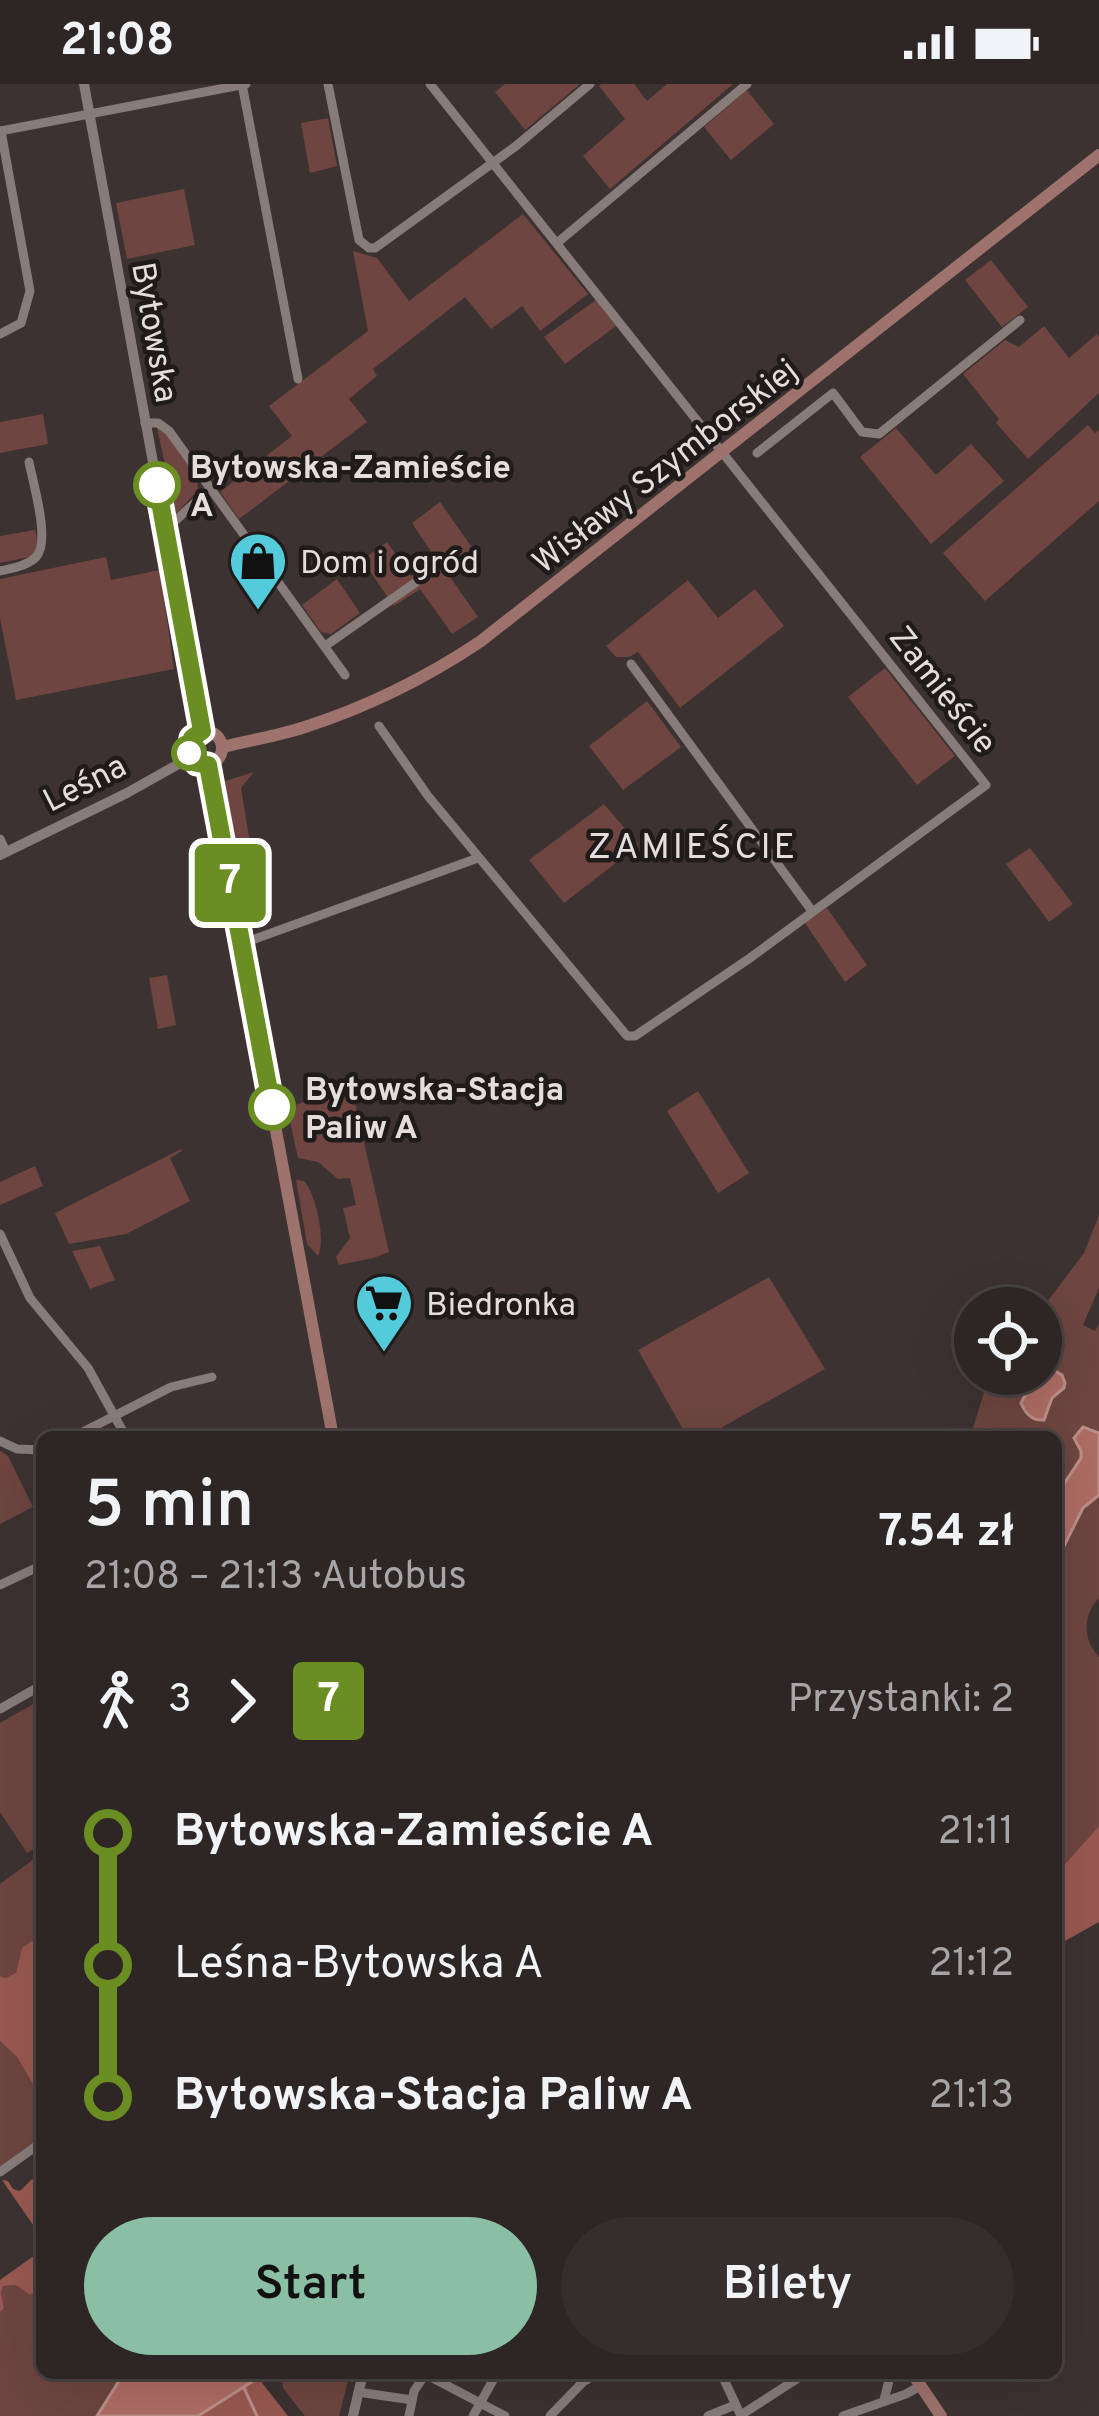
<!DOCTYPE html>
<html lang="pl">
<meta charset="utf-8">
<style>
:root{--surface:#2d2625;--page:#352e2d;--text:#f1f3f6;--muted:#a7a5a7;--line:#484342;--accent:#8abfa5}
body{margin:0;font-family:Overpass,sans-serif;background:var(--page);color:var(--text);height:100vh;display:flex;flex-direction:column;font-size:45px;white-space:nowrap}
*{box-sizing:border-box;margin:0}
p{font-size:39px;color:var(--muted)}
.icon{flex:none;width:66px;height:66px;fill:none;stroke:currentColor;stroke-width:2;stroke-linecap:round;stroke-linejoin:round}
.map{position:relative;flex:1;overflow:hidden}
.side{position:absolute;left:36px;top:1347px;width:1026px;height:948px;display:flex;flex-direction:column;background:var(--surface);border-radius:18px;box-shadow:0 12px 48px #0002,0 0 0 3px var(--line)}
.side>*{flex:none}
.badge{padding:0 24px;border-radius:9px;font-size:42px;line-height:78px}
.fabs{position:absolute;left:954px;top:1203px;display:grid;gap:24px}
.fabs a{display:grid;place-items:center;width:108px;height:108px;border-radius:50%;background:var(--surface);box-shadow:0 12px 48px #0002,0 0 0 3px var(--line);font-size:60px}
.map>.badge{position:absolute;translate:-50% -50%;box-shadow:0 0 0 6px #fff}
.legs{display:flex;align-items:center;gap:18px;height:132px;padding:0 48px;font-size:39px}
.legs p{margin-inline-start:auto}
.overview{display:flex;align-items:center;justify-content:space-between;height:204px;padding:0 48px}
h1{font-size:66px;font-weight:600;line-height:90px}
.primary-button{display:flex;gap:24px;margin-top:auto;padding:24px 48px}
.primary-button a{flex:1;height:138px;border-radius:72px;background:var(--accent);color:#111;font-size:48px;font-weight:600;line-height:138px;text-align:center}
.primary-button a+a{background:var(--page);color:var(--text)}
ul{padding:0 48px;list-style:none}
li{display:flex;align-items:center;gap:42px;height:132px;font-size:45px}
li i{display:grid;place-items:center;width:18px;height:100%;margin:0 15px;background:currentColor}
li i::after{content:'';width:30px;height:30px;margin:-15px;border:9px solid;border-radius:50%;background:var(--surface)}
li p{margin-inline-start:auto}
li:first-child i{background:linear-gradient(#0000 50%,currentColor 0)}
li:last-child i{background:linear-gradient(currentColor 50%,#0000 0)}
.status{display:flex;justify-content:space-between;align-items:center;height:84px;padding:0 60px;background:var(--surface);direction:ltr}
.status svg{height:33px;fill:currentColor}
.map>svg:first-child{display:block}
.green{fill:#6e4540}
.forest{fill:#985951}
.water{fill:#ad6c64;stroke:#bd8e88;stroke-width:3}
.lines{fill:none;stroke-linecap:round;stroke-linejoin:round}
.stream{stroke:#bd8e88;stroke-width:3}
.minor{stroke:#877c7a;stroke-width:9}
.tertiary{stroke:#877c7a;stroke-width:10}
.secondary{stroke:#9e726d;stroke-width:12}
.line-1-casing{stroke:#fff;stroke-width:27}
.line-1{stroke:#6b8e23;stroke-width:18}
.stop-1-dot{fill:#fff;stroke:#6b8e23;stroke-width:6}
.labels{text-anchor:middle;stroke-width:9;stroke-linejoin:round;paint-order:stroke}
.street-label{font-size:33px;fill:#e3dddc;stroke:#1f1b1a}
.stop-label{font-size:33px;font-weight:bold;fill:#e3dddc;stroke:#1f1b1a;text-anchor:start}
.poi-label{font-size:33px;fill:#e3dddc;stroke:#1f1b1a;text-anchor:start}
.neighbourhood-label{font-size:36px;letter-spacing:3px;fill:#e3dddc;stroke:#1f1b1a}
</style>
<div class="status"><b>21:08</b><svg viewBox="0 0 49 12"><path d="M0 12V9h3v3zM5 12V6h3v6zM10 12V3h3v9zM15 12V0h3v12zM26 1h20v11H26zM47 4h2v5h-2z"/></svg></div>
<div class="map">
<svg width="1099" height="2332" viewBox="0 0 1099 2332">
<rect width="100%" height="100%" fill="#3c3231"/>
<g class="green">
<path d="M505 0H580L525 46 495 8Z"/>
<path d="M601 0H634L647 17 667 0H733L610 105 583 72 625 35 599 2Z"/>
<path d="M747 6 774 40 731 76 704 43Z"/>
<path d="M328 34 337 82 310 89 301 39Z"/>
<path d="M184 105 195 161 127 175 116 119Z"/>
<path d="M523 130 588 210 540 247 522 222 491 245 465 213 373 285 377 292 349 315 367 338 239 435 220 408 292 352 269 322 368 247 353 167 377 174 409 217Z"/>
<path d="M991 176 1028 223 1002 243 965 196Z"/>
<path d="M596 216 616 242 565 280 544 253Z"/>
<path d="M1044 242 1069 274 1097 250 1099 253V309L1028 375 996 339 999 335 963 290 1005 256 1019 263Z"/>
<path d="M43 330 48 360 0 369V338Z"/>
<path d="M1088 341 1095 349 1099 346V417L985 517 943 469Z"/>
<path d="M157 344 168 352 197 394 198 406 176 430Z"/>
<path d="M896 344 936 391 971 360 1004 397 931 460 860 373Z"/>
<path d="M440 418 478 472 450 493 478 533 452 550 420 505 394 522 362 476 387 458 411 492 436 475 412 439Z"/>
<path d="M35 446 39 465 34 472 0 479V452Z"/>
<path d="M106 473 111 496 160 486 174 585 16 616 0 534V495Z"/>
<path d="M337 495 360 529 331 550 321 548 302 521Z"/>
<path d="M688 496 718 534 755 505 784 542 680 624 638 568 629 573H616L606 562Z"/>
<path d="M885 584 955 672 917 701 848 613Z"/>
<path d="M647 617 681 663 623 706 589 662Z"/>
<path d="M254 688 241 704 251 765 248 775 240 778 237 777 222 698Z"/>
<path d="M604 720 639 761 564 819 529 776Z"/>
<path d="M1030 764 1073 820 1049 838 1006 780Z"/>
<path d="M827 824 867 881 845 898 805 839Z"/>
<path d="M167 891 176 941 158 945 149 894Z"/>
<path d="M351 1001 389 1168 373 1174 339 1181 336 1173 350 1154 343 1124 356 1121 350 1094 338 1095 318 1078 298 1074 287 1024Z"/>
<path d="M698 1007 749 1089 718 1109 667 1027Z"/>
<path d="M181 1065 182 1067 170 1074 190 1117 126 1150 69 1160 55 1129Z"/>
<path d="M35 1082 43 1102 0 1121V1098Z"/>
<path d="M296 1096 304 1097C316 1110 326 1157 318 1172L307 1160Z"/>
<path d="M1099 1131V1204L1083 1241 1095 1247 1099 1240V1349L1090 1343 1081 1374 1056 1412V1353H970L990 1290H1036L1021 1319 1047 1331 1052 1314 1065 1299 1062 1291 1046 1279 1041 1280V1226L1084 1169Z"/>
<path d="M100 1162 115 1196 90 1205 72 1167Z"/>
<path d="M769 1193 825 1285 705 1353H675L684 1347 638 1266Z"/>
<path d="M0 1367 8 1372 33 1423 0 1440Z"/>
<path d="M1099 1411V1514C1083 1530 1082 1555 1099 1573V1742L1056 1790V1536L1060 1528C1045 1488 1067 1437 1099 1411Z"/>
<path d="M42 1615V1759L27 1769 0 1728V1639Z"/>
<path d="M42 1769V1869L32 1858 22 1865 16 1890 6 1894 0 1892V1800Z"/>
<path d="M0 1957 17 1973 42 2016V2052L0 2083Z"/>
<path d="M17 2201 30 2211 42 2205V2289H128L119 2298 97 2332H0V2228L4 2224 1 2209 3 2202Z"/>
<path d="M281 2289H350L339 2332H305L283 2304Z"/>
</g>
<g class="forest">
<path d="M1099 1742V1838L1056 1862V1790Z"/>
<path d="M32 1857 42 1869V2016L17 1973 0 1957V1892L6 1894 16 1889 22 1864Z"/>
<path d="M32 2095 42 2104V2154L2 2096 8 2097 13 2105 20 2107Z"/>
<path d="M42 2166V2205L30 2211 16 2201 3 2202 1 2209 4 2224 0 2228V2196Z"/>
<path d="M259 2295 288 2332H198C218 2318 238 2307 259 2295Z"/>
</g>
<g class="water">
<path d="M1042 1279 1062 1291 1065 1299 1064 1304 1052 1314 1044 1336C1032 1337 1025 1329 1021 1319L1036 1290H1041Z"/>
<path d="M1083 1343 1099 1349V1411L1083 1424 1056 1478V1412L1081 1374V1367L1074 1354Z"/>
<path d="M128 2289H266L198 2332H97L119 2297Z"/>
</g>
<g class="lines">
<path class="stream" d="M244 2304 257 2332"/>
<g class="minor">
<path d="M242 0 298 295"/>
<path d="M328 0 359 156 369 164H375L516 62 590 0"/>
<path d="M0 47 246 0"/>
<path d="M557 159 747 0"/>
<path d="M0 250 21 239 30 207 1 47"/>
<path d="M145 339H158L169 347 345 591"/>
<path d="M757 369 833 309 862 348 879 350 1020 236"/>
<path d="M164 439 175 437 210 405"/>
<path d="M0 487C12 484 27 482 36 473 51 458 33 399 29 378"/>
<path d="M325 562 442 480"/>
<path d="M631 580 812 827"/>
<path d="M379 642 428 712 627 952H635L750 874 986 701 430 0"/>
<path d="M0 755 6 768"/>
<path d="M241 860 478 774"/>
<path d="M0 1150 30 1214 88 1284 126 1353"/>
<path d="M73 1353 171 1303 212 1293"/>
<path d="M0 1357 17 1365 42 1366"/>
<path d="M0 1501 42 1481"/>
<path d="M0 1625 42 1601"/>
<path d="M0 2088 42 2058"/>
<path d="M721 2289 741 2332"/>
<path d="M425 2290 505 2332"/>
<path d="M358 2308 412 2316"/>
<path d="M884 2316 891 2289"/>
<path d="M741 2331 806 2289"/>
<path d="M409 2332 414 2307 426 2289"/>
<path d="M473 2332 497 2289"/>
<path d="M550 2332 583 2298 598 2289"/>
<path d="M708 2332 735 2321"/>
<path d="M843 2332 906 2310 920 2302"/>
</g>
<g class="tertiary">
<path d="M84 0 202 647"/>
<path d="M0 771 127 709 191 673"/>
<path d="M353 2332 363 2289"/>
</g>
<g class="secondary">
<circle cx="205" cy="664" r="17"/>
<path d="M223 663C250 656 278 652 305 643 367 623 426 594 481 557L1099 71"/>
<path d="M208 681 333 1353"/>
<path d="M912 2289 941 2332"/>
</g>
</g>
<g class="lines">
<defs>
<path id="line-1" d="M157 401 202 647 192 654 189 669 197 679 208 681 272 1023"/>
</defs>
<use href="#line-1" class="line-1-casing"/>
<use href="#line-1" class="line-1"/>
</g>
<defs>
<symbol id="shop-pin" viewBox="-11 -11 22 30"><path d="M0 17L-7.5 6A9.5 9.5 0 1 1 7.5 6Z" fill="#53cbdb" stroke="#1f1b1a"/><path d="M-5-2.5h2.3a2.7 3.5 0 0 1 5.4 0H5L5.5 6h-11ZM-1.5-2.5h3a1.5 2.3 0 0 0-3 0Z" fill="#111"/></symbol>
<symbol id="supermarket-pin" viewBox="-11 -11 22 30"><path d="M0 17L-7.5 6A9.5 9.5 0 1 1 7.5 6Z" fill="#53cbdb" stroke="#1f1b1a"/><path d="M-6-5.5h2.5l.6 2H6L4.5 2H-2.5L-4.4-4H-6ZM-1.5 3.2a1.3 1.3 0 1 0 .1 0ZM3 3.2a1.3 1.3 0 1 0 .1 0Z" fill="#111"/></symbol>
</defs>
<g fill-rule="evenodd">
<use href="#shop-pin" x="225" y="444" width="66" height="90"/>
<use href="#supermarket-pin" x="351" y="1186" width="66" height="90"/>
</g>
<g class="stop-1-dot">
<circle cx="157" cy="401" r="21"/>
<circle cx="189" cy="669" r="15"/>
<circle cx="272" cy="1023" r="21"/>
</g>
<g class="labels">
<g class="street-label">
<text transform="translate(156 248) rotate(80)" y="12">Bytowska</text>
<text transform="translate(664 381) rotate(-38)" y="12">Wisławy Szymborskiej</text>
<text transform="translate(944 605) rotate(52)" y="12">Zamieście</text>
<text transform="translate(84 698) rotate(-27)" y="12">Leśna</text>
</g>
<g class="stop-label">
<text x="190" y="394">Bytowska-Zamieście<tspan x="190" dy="38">A</tspan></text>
<text x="305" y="1016">Bytowska-Stacja<tspan x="305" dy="38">Paliw A</tspan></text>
</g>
<g class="poi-label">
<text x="300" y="489">Dom i ogród</text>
<text x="426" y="1231">Biedronka</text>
</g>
<g class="neighbourhood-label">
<text x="693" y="774">ZAMIEŚCIE</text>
</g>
</g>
</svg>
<div class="fabs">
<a><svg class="icon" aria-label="locate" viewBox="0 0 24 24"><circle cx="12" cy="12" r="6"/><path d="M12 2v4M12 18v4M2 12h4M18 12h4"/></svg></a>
</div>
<b class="badge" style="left:230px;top:799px;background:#6b8e23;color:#fff">7</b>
<section class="side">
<div class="overview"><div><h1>5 min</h1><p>21:08 – 21:13 · Autobus</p></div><b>7.54 zł</b></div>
<div class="legs"><svg class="icon" aria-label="walk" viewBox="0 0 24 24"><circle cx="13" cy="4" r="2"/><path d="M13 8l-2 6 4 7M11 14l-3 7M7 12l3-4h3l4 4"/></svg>3<svg class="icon" aria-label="forward" viewBox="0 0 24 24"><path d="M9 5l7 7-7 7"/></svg><b class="badge" style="background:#6b8e23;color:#fff">7</b><p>Przystanki: 2</p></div>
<ul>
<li><i style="color:#6b8e23"></i><b>Bytowska-Zamieście A</b><p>21:11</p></li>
<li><i style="color:#6b8e23"></i><span>Leśna-Bytowska A</span><p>21:12</p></li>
<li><i style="color:#6b8e23"></i><b>Bytowska-Stacja Paliw A</b><p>21:13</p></li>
</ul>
<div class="primary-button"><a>Start</a><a>Bilety</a></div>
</section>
</div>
